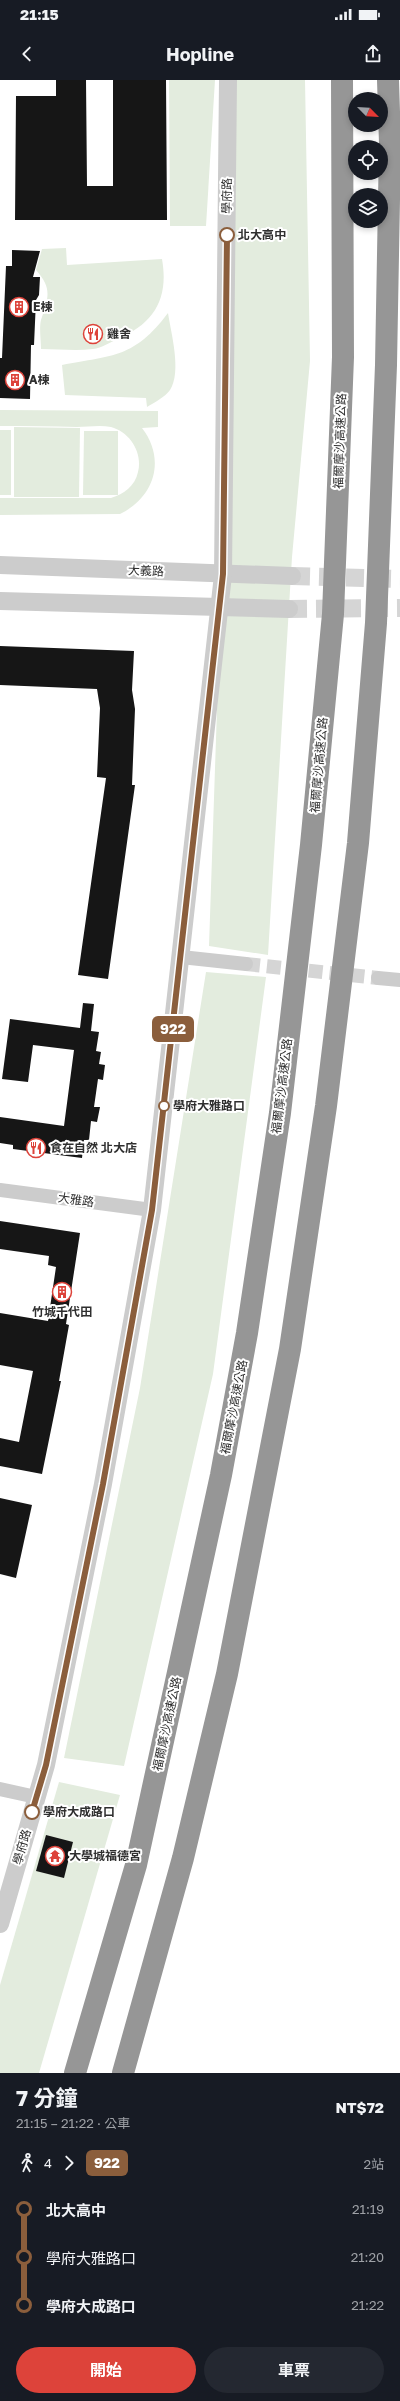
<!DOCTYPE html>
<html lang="zh-TW">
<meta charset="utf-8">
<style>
:root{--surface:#171b24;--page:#242831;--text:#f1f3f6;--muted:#9ea1a6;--accent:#dd433a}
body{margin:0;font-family:"Golos Text","Noto Sans TC",sans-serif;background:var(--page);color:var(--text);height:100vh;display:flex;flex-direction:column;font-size:15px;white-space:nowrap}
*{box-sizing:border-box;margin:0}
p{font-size:13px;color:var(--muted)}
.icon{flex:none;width:22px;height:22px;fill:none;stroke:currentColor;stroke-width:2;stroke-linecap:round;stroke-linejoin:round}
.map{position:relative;height:1993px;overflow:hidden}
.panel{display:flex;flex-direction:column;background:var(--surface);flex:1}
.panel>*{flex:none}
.badge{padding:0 8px;border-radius:6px;font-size:14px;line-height:26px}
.needle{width:26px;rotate:114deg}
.buttons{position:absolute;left:348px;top:12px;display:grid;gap:8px}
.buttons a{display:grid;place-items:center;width:40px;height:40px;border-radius:50%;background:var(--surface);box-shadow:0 2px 6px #0003;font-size:20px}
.map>.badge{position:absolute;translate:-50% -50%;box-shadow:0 0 0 2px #fff}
.legs{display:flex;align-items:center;gap:6px;height:44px;padding:0 16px;font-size:13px}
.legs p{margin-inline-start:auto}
.summary{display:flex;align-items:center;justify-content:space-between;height:68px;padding:0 16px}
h1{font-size:22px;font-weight:700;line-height:30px}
.cta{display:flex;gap:8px;margin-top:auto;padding:8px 16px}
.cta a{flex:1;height:46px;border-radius:24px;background:var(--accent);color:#fff;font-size:16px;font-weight:700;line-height:46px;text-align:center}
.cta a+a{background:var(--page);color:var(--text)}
ul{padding:0 16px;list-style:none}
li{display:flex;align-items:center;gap:14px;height:48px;font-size:15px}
li i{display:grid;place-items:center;width:6px;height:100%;margin:0 5px;background:currentColor}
li i::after{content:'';width:10px;height:10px;margin:-5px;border:3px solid;border-radius:50%;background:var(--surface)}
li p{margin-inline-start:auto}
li:first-child i{background:linear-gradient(#0000 50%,currentColor 0)}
li:last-child i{background:linear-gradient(currentColor 50%,#0000 0)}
.status{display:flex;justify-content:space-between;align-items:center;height:28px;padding:0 20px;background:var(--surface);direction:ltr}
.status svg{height:11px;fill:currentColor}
header{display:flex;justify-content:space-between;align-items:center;height:52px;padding:0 16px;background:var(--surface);font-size:18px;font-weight:700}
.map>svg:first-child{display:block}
.green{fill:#e3ecde}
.building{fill:#161616}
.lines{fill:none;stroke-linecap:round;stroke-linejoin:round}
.minor-tunnel{stroke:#d5d5d5;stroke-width:14;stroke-dasharray:14 7;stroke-linecap:butt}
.tertiary-tunnel{stroke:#d5d5d5;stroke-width:18;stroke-dasharray:18 9;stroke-linecap:butt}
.minor{stroke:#ccc;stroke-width:14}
.tertiary{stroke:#ccc;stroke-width:18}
.motorway{stroke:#969696;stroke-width:22}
.line-1-casing{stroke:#fff;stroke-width:9}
.line-1{stroke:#8b5e3c;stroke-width:6}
.stop-1-dot{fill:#fff;stroke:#8b5e3c;stroke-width:2}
.labels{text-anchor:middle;stroke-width:4;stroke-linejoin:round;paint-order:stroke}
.street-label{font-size:12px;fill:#2f2f2f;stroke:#fff}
.stop-label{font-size:12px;font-weight:bold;fill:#2f2f2f;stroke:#fff;text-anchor:start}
.poi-label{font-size:12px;font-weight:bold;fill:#2f2f2f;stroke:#fff;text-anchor:start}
</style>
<div class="status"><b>21:15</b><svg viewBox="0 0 49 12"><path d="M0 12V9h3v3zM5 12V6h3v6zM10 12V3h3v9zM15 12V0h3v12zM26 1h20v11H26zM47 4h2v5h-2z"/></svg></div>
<header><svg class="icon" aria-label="back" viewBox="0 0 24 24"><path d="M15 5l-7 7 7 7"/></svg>Hopline<svg class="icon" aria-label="share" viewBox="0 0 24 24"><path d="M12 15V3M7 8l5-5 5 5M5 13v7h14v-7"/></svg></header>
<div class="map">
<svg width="400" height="1993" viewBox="0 0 400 1993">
<rect width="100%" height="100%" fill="#fff"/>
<g class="green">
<path d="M169 0H215L206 146H170Z"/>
<path d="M228 0H305L310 281 292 477 268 875 209 866 221 511Z"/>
<path d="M66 168 67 185 162 179C169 219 154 243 118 259 110 262 102 268 93 269 76 271 58 269 41 269 41 260 39 248 41 240 48 218 53 209 36 190L42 169Z"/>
<path d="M168 233C171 253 182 292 170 310 166 316 154 323 147 327L146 318 65 315 62 285C114 275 134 278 168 233Z"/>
<path d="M0 330 158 331V347L142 348C166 379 155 417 120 434L0 435V418H111C124 414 135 406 138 392 143 373 130 352 111 347 100 345 87 347 77 347 51 346 26 346 0 346Z"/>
<path d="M14 347 80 348 79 417H14Z"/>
<rect x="0" y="350" width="11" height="65"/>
<path d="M84 351H118V415H83Z"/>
<path d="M206 892 266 897 213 1294 124 1686 64 1678 140 1308Z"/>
<path d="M59 1702 120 1715 39 1993H0V1905Z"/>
</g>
<g class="building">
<path d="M56 0H86L87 106H113V0H166L167 140H15L16 16H56Z"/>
<path d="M12 170 40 171 33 197H40L39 215 36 220 34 265H31L30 319 0 318V278H2L6 186H12Z"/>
<path d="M0 566 134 571 132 610 135 629 132 705H135L108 899 78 895 106 698 97 697 100 628 97 609 0 605Z"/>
<path d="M83 923 94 924 91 951 99 952 96 971 101 972 99 984 105 985 103 1000 98 999 94 1027H100L97 1042 91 1041 89 1060H84L82 1078 13 1069V1065L0 1063V1037L64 1046 74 970 33 965 28 1002 2 999 10 939 80 948Z"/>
<path d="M0 1141 80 1153 66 1244 69 1245 59 1301H61L42 1394 0 1386V1358L19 1362 33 1291 0 1285V1233L48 1241 56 1187 48 1185 49 1176 0 1169Z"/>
<path d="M0 1418 32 1425 16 1498 0 1494Z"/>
<path d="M46 1755 73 1762 64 1798 36 1791Z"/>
</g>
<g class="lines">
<path class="minor-tunnel" d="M246 884 378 898"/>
<g class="tertiary-tunnel">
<path d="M292 496 400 499"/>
<path d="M289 529 400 528"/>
</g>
<g class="minor">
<path d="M181 877 246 884"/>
<path d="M378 898 400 900"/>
<path d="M0 1110 152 1130"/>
<path d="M0 1709 36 1717"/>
</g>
<g class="tertiary">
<path d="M0 485 292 496"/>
<path d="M0 521 289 529"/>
<path d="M0 1844 46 1685 103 1404 152 1130 223 495 228 0"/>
</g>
<g class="motorway">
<path d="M75 1993 136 1785 221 1395 247 1253 280 1033 311 765 333 534 343 277 342 0"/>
<path d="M123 1993 183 1778 227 1594 290 1269 326 1026 358 763 376 543 386 285 390 64 388 0"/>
</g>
</g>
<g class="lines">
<defs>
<path id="line-1" d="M32 1732 46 1685 103 1404 152 1130 223 494 227 155"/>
</defs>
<use href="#line-1" class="line-1-casing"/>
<use href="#line-1" class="line-1"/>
</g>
<defs>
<symbol id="building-ring" viewBox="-11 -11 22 22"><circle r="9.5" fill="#fff" stroke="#dd433a" stroke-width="1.5"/><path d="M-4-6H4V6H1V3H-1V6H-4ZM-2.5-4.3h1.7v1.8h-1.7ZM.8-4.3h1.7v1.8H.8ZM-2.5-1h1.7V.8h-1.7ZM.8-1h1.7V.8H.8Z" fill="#dd433a"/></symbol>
<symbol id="restaurant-ring" viewBox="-11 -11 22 22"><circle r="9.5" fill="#fff" stroke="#dd433a" stroke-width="1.5"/><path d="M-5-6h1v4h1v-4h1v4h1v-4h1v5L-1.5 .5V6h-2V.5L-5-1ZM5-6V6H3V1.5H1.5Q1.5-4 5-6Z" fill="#dd433a"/></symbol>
<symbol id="temple-ring" viewBox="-11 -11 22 22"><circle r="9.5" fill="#fff" stroke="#dd433a" stroke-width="1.5"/><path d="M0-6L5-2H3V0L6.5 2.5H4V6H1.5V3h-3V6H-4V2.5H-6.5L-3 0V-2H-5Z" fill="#dd433a"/></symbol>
</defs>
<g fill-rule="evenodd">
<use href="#building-ring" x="8" y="216" width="22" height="22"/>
<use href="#restaurant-ring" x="82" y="243" width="22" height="22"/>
<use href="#building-ring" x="4" y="289" width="22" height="22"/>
<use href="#restaurant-ring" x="25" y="1057" width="22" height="22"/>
<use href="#building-ring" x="51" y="1201" width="22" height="22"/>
<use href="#temple-ring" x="44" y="1765" width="22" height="22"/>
</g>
<g class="stop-1-dot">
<circle cx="227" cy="155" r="7"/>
<circle cx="164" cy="1026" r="5"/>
<circle cx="32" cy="1732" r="7"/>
</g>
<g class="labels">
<g class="street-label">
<text transform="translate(227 116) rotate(-89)" y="4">學府路</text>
<text transform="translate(340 361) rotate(-88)" y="4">福爾摩沙高速公路</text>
<text transform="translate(146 491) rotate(2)" y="4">大義路</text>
<text transform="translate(319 685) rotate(-85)" y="4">福爾摩沙高速公路</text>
<text transform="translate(282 1006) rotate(-83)" y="4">福爾摩沙高速公路</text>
<text transform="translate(76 1120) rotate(8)" y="4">大雅路</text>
<text transform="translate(234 1327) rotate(-79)" y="4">福爾摩沙高速公路</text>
<text transform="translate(167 1644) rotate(-78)" y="4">福爾摩沙高速公路</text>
<text transform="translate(22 1767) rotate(-74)" y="4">學府路</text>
</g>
<g class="stop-label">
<text x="238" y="159">北大高中</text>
<text x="173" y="1030">學府大雅路口</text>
<text x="43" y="1736">學府大成路口</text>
</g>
<g class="poi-label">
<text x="33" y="231">E棟</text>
<text x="107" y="258">雞舍</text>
<text x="29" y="304">A棟</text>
<text x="50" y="1072">食在自然 北大店</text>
<text x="62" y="1236" text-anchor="middle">竹城千代田</text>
<text x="69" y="1780">大學城福德宮</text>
</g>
</g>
</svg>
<div class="buttons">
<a><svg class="needle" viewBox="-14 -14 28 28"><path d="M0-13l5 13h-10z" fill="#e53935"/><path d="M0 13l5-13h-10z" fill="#9ea1a6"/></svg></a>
<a><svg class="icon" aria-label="locate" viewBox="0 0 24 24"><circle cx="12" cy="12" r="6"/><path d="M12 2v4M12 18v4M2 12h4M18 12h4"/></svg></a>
<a><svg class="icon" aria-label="layers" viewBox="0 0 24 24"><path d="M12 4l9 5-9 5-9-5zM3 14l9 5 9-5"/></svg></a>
</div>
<b class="badge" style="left:173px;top:949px;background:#8b5e3c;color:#fff">922</b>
</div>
<section class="panel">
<div class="summary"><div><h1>7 分鐘</h1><p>21:15 – 21:22 · 公車</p></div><b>NT$72</b></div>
<div class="legs"><svg class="icon" aria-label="walk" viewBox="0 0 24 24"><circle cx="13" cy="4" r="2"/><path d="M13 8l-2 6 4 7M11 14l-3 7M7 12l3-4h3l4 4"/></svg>4<svg class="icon" aria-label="forward" viewBox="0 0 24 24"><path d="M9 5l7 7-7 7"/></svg><b class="badge" style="background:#8b5e3c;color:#fff">922</b><p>2站</p></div>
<ul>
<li><i style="color:#8b5e3c"></i><b>北大高中</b><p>21:19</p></li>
<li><i style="color:#8b5e3c"></i><span>學府大雅路口</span><p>21:20</p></li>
<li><i style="color:#8b5e3c"></i><b>學府大成路口</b><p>21:22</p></li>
</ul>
<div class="cta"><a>開始</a><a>車票</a></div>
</section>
